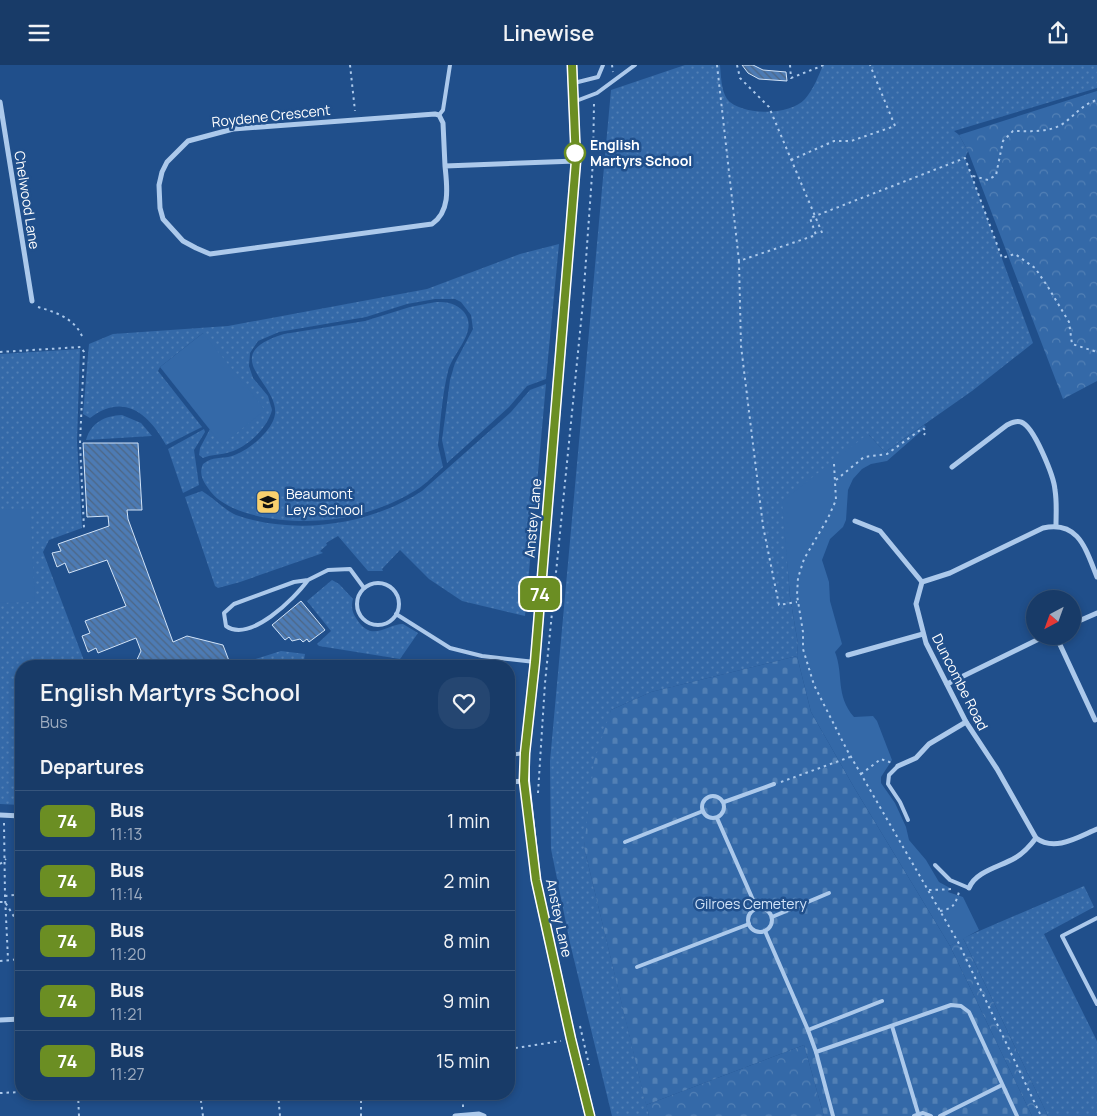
<!DOCTYPE html>
<style>
:root{--surface:#183b68;--page:#254671;--text:#f1f3f6;--muted:#9fadc0;--line:#36557c}
body{margin:0;font-family:Manrope,sans-serif;background:var(--page);color:var(--text);height:100vh;display:flex;flex-direction:column;font-size:19px;white-space:nowrap}
*{box-sizing:border-box;margin:0}
p{font-size:16px;color:var(--muted)}
.icon{flex:none;width:28px;height:28px;fill:none;stroke:currentColor;stroke-width:2;stroke-linecap:round;stroke-linejoin:round}
.map{position:relative;flex:1;overflow:hidden}
.panel{position:absolute;left:15px;top:595px;width:500px;height:440px;display:flex;flex-direction:column;background:var(--surface);border-radius:20px;box-shadow:0 2px 8px #0003,0 0 0 1px var(--line)}
.panel>*{flex:none}
.badge{padding:0 10px;border-radius:8px;font-size:18px;line-height:32px}
.needle{width:32px;rotate:221deg}
.fabs{position:absolute;left:1026px;top:525px;display:grid;gap:10px}
.fabs a{display:grid;place-items:center;width:55px;height:55px;border-radius:50%;background:var(--surface);box-shadow:0 2px 8px #0003,0 0 0 1px var(--line);font-size:25px}
.map>.badge{position:absolute;translate:-50% -50%;box-shadow:0 0 0 2px #fff}
h2{padding:0 25px;font-size:19px;line-height:45px}
.round{display:grid;place-items:center;flex:none;width:52px;height:52px;border-radius:20px;background:var(--page)}
.headline{display:flex;align-items:center;justify-content:space-between;height:85px;padding:0 25px}
h1{font-size:24px;font-weight:600;line-height:38px}
ul{padding:0;list-style:none}
li{display:flex;align-items:center;gap:15px;height:60px;padding:0 25px;border-top:1px solid var(--line)}
li div{flex:1}
li b{display:block;font-size:19px}
li em{font-style:normal}
li .badge{min-width:55px;font-weight:700;text-align:center}
header{display:flex;justify-content:space-between;align-items:center;height:65px;padding:0 25px;background:var(--surface);font-size:22px;font-weight:600}
.map>svg:first-child{display:block}
.grass{fill:url(#grass-dots)}
.forest{fill:url(#forest-crowns)}
.cemetery{fill:url(#cemetery-stones)}
.green{fill:#3469a8}
.building{fill:url(#building-back-hatch);stroke:#d1e3f8}
.lines{fill:none;stroke-linecap:round;stroke-linejoin:round}
.path{stroke:#acc9eb;stroke-width:2;stroke-dasharray:2.5 4;stroke-linecap:butt}
.lane{stroke:#acc9eb;stroke-width:4}
.street{stroke:#acc9eb;stroke-width:5}
.secondary{stroke:#d8e6f9;stroke-width:10}
.line-casing{stroke:#fff;stroke-width:11}
.line{stroke:#6b8e23;stroke-width:8}
.stop-dot{fill:#fff;stroke:#6b8e23;stroke-width:2.5}
.labels{text-anchor:middle;stroke-width:5;stroke-linejoin:round;paint-order:stroke}
.street-label{font-size:14px;fill:#fff;stroke:#204f8b}
.stop-label{font-size:14px;font-weight:bold;fill:#fff;stroke:#204f8b;text-anchor:start}
.poi-label{font-size:14px;fill:#fff;stroke:#204f8b;text-anchor:start}
.park-label{font-size:14px;fill:#d1e3f8;stroke:#204f8b}
</style>
<header><svg class="icon" aria-label="menu" viewBox="0 0 24 24"><path d="M4 6h16M4 12h16M4 18h16"/></svg>Linewise<svg class="icon" aria-label="share" viewBox="0 0 24 24"><path d="M12 15V3M7 8l5-5 5 5M5 13v7h14v-7"/></svg></header>
<div class="map">
<svg width="1097" height="1051" viewBox="0 0 1097 1051">
<defs>
<pattern id="grass-dots" width="8" height="8" patternUnits="userSpaceOnUse" patternTransform="scale(1.25)"><rect width="8" height="8" fill="#3469a8"/><path d="M2 2h.1M6 6h.1" fill="none" stroke="#5280b5" stroke-width="1.8" stroke-linecap="round"/></pattern>
<pattern id="forest-crowns" width="20" height="18" patternUnits="userSpaceOnUse" patternTransform="scale(1.25)"><rect width="20" height="18" fill="#3469a8"/><path d="M2 6a3 3 0 1 1 6 0M12 15a3 3 0 1 1 6 0" fill="none" stroke="#5280b5"/></pattern>
<pattern id="cemetery-stones" width="16" height="16" patternUnits="userSpaceOnUse" patternTransform="scale(1.25)"><rect width="16" height="16" fill="#3469a8"/><path d="M2 7V4a2 2 0 0 1 4 0v3zM10 15v-3a2 2 0 0 1 4 0v3z" fill="#5280b5"/></pattern>
<pattern id="building-back-hatch" width="6" height="6" patternUnits="userSpaceOnUse" patternTransform="scale(1.25)"><rect width="6" height="6" fill="#4d7bb4"/><path d="M-1 5l2 2M0 0l6 6M5-1l2 2" fill="none" stroke="#4d6685"/></pattern>
</defs>
<rect width="100%" height="100%" fill="#204f8b"/>
<g class="grass">
<path d="M685 0H720C721 10 721 25 727 34 741 51 790 51 805 34 813 25 819 10 823 0H1097V23L954 66 959 70 968 86 965 93 1033 278 972 326 885 387 869 370 783 436 790 532 798 579 797 591 651 627 611 645 584 782 649 1051H612L570 878 551 784 550 696 611 25Z"/>
<path d="M559 179 546 314 527 321 509 342 447 398 442 375 450 315 455 298 473 264 471 250 461 237 455 234H435L407 239 366 252 279 267 258 276 250 288 249 301 253 313 268 331 272 345C268 362 248 382 230 387 221 390 212 389 203 393L199 390 200 383 210 364 223 379 203 268 160 302 158 306 202 362 166 380C149 349 124 327 90 353L83 349 89 279 113 269 228 261 427 224 520 189Z"/>
<path d="M436 237C448 237 456 238 464 247 479 266 453 287 448 306 443 327 441 349 439 371L438 380 443 402C433 411 423 422 411 428 393 439 368 448 347 452 311 460 230 458 208 423 202 415 199 408 203 399 213 391 221 394 232 391 246 387 267 370 273 356 289 322 210 292 284 269L365 256 410 242Z"/>
<path d="M80 284 77 376 82 463 49 475 43 487 86 601H21V740L0 739V289Z"/>
<path d="M546 319 525 551 462 536 429 514 400 485 382 504 383 506H368L338 471 326 478 327 480 320 486 323 488 240 517 218 523 215 521 185 432 202 426C214 433 223 444 236 450 296 471 370 460 422 426L511 347 530 325Z"/>
<path d="M122 350 141 358 152 371 86 375C91 357 105 351 122 350Z"/>
<path d="M204 364 205 367 194 385 199 420 183 428 168 384Z"/>
<path d="M332 515 339 519 353 534C351 541 352 547 356 553 372 579 386 559 403 559L418 568 400 594 319 581 317 579 331 566 307 536Z"/>
<path d="M281 586 305 589 304 595 347 601H234Z"/>
<path d="M1084 821 1094 842 1044 869 1097 976V1051H1048L963 873Z"/>
</g>
<g class="forest">
<path d="M1097 26V316L1063 334 968 86 959 70Z"/>
<path d="M963 873 1048 1051H1032L950 881Z"/>
<path d="M804 980 824 1051H649L646 1040Z"/>
</g>
<path class="cemetery" d="M797 591 811 647 855 724 950 881 1032 1051H824L804 980 646 1040 584 782 594 697 611 645 651 627Z"/>
<g class="green">
<path d="M203 268 265 345 222 380 160 302Z"/>
<path d="M924 360 926 362 887 396 871 399 862 404 853 414 848 425 846 455 843 462 830 474 822 495 829 517 830 536 842 579 835 587C844 610 835 630 854 652L873 651 877 656 892 695 881 712V718L895 738 906 762 909 775 926 795 939 817 950 823 948 827 963 832 979 865 950 881 855 724 811 647 797 591 798 579 790 532 782 436 868 369 885 387Z"/>
<path d="M30 444 35 537 0 538V445Z"/>
</g>
<g class="building">
<path d="M742 0H753L763 5 786 7 787 16 759 14 748 8Z"/>
<path d="M83 378H138L142 445H127L128 454 173 577 187 571 223 580 231 601H134L141 586 136 573 98 588 96 583 88 587 82 571 90 568 85 556 126 541 107 495 69 508 65 498 57 502 52 488 61 486 58 479 109 461 108 451 87 452Z"/>
<path d="M301 536 325 565 309 577 307 574 303 577 300 574 292 576 289 572 285 575 272 560Z"/>
</g>
<g class="lines">
<g class="path">
<path d="M350 0 355 46"/>
<path d="M612 0 613 7"/>
<path d="M717 0 739 196 816 170 810 153 965 93 1002 193 1015 189 1035 203 1048 222 1069 257 1072 279 1097 287"/>
<path d="M737 0 740 13 769 42 823 170"/>
<path d="M790 0 791 13 824 0"/>
<path d="M791 95 834 76H851L895 61 870 0"/>
<path d="M973 111 988 115 996 110 1003 76 1013 66C1030 66 1050 68 1064 58 1075 50 1083 39 1097 35"/>
<path d="M739 196 741 281 763 461 779 540 797 537"/>
<path d="M38 242C55 247 74 253 82 271"/>
<path d="M0 287 81 282 84 287 80 378 84 463"/>
<path d="M834 399 836 435 828 453 804 494 798 513 797 530 803 567V584L814 620 847 685 958 877 1041 1051"/>
<path d="M836 415 864 392 887 389 923 363 926 366 924 370"/>
<path d="M861 709 881 694 892 698"/>
<path d="M781 717 850 692"/>
<path d="M538 728 545 618 583 237 593 96 594 38"/>
<path d="M4 758 5 831 8 894"/>
<path d="M0 799 6 794"/>
<path d="M929 825 954 824"/>
<path d="M5 831 21 829"/>
<path d="M0 837H5L21 863"/>
<path d="M940 846C954 843 955 840 959 827"/>
<path d="M0 896 21 894"/>
<path d="M580 961 589 1000"/>
<path d="M509 984 561 976"/>
<path d="M0 1028 21 1027"/>
<path d="M78 1029 79 1051"/>
<path d="M200 1029 203 1051"/>
<path d="M278 1029 280 1051"/>
<path d="M361 1029V1051"/>
<path d="M463 1042V1029"/>
</g>
<g class="lane">
<path d="M574 18 598 12 603 0"/>
<path d="M576 36 597 28 635 0"/>
<path d="M439 50 443 45 450 0"/>
<path d="M308 515C294 534 250 578 226 561L224 548 234 539 294 517 308 515 328 505 350 504 364 523"/>
<circle cx="378" cy="539" r="21"/>
<path d="M396 549 450 583 482 591 535 597"/>
<path d="M509 690 525 688"/>
<path d="M898 701 889 710 888 719 900 737 908 755"/>
<circle cx="713" cy="742" r="11"/>
<path d="M724 737 774 719"/>
<path d="M717 753 757 844"/>
<path d="M625 777 703 746"/>
<path d="M935 800 950 815 969 823"/>
<circle cx="760" cy="855" r="12"/>
<path d="M772 852 829 828"/>
<path d="M1097 853 1062 871 1097 939"/>
<path d="M765 866 808 965 816 987"/>
<path d="M637 902 749 859"/>
<path d="M892 961 918 1048"/>
<path d="M808 965 882 936"/>
<path d="M833 1051 816 987 951 940 961 941 969 947 1017 1051"/>
<path d="M914 1051 923 1048 931 1051"/>
<path d="M940 1051 1002 1020"/>
</g>
<g class="street">
<path d="M0 37 32 236"/>
<path d="M445 101 443 58 439 50 435 49 233 64 188 76 167 97 162 107 159 120 160 143 163 154 183 176 196 183 210 189 432 159C451 146 447 121 445 101L576 96"/>
<path d="M952 402 1007 360C1011 358 1016 355 1021 357 1034 361 1054 412 1055 425 1057 437 1056 449 1056 460"/>
<path d="M855 456 880 466 922 517"/>
<path d="M1097 512C1086 485 1079 455 1043 463L950 508 922 517 916 539 926 578 966 657 997 704 1036 773C1055 787 1078 772 1097 764"/>
<path d="M1072 559 1097 548"/>
<path d="M1056 571 1095 655"/>
<path d="M848 590 923 569"/>
<path d="M947 619 1045 571"/>
<path d="M898 701 916 693 929 679 966 657"/>
<path d="M509 717 525 716"/>
<path d="M0 750 21 751"/>
<path d="M969 823C976 806 1000 802 1015 793 1024 788 1030 781 1036 773"/>
<path d="M0 955 21 954"/>
<path d="M455 1051 479 1049 484 1051"/>
</g>
<path class="secondary" d="M572 0 576 96 535 597 525 688V716L536 815 571 974 590 1051"/>
</g>
<g class="lines">
<defs>
<path id="line" d="M572 0 576 96 535 597 525 688 524 716 536 815 571 974 590 1051"/>
</defs>
<use href="#line" class="line-casing"/>
<use href="#line" class="line"/>
</g>
<defs>
<symbol id="school-square" viewBox="-11 -11 22 22"><rect x="-9" y="-9" width="18" height="18" rx="4" fill="#f9d06d" stroke="#204f8b"/><path d="M0-5L7-2L0 1L-7-2ZM-4 1L0 2.5L4 1V4Q0 6-4 4Z" fill="#111"/></symbol>
</defs>
<g fill-rule="evenodd">
<use href="#school-square" x="254" y="423" width="28" height="28"/>
</g>
<circle class="stop-dot" cx="575" cy="88" r="10"/>
<g class="labels">
<g class="street-label">
<text transform="translate(271 51) rotate(-6)" y="5">Roydene Crescent</text>
<text transform="translate(27 135) rotate(81)" y="5">Chelwood Lane</text>
<text transform="translate(533 453) rotate(-85)" y="5">Anstey Lane</text>
<text transform="translate(960 617) rotate(63)" y="5">Duncombe Road</text>
<text transform="translate(559 853) rotate(78)" y="5">Anstey Lane</text>
</g>
<g class="stop-label">
<text x="590" y="85">English<tspan x="590" dy="16">Martyrs School</tspan></text>
</g>
<g class="poi-label">
<text x="286" y="434">Beaumont<tspan x="286" dy="16">Leys School</tspan></text>
</g>
<g class="park-label">
<text x="751" y="844">Gilroes Cemetery</text>
</g>
</g>
</svg>
<div class="fabs">
<a><svg class="needle" viewBox="-14 -14 28 28"><path d="M0-13l5 13h-10z" fill="#e53935"/><path d="M0 13l5-13h-10z" fill="#9fadc0"/></svg></a>
</div>
<b class="badge" style="left:540px;top:529px;background:#6b8e23;color:#fff">74</b>
<section class="panel">
<div class="headline"><div><h1>English Martyrs School</h1><p>Bus</p></div><a class="round"><svg class="icon" aria-label="heart" viewBox="0 0 24 24"><path d="M12 20l-8-8c-3-5 5-10 8-4 3-6 11-1 8 4z"/></svg></a></div>
<h2>Departures</h2>
<ul>
<li><span class="badge" style="background:#6b8e23;color:#fff">74</span><div><b>Bus</b><p>11:13</p></div><em>1 min</em></li>
<li><span class="badge" style="background:#6b8e23;color:#fff">74</span><div><b>Bus</b><p>11:14</p></div><em>2 min</em></li>
<li><span class="badge" style="background:#6b8e23;color:#fff">74</span><div><b>Bus</b><p>11:20</p></div><em>8 min</em></li>
<li><span class="badge" style="background:#6b8e23;color:#fff">74</span><div><b>Bus</b><p>11:21</p></div><em>9 min</em></li>
<li><span class="badge" style="background:#6b8e23;color:#fff">74</span><div><b>Bus</b><p>11:27</p></div><em>15 min</em></li>
</ul>
</section>
</div>
